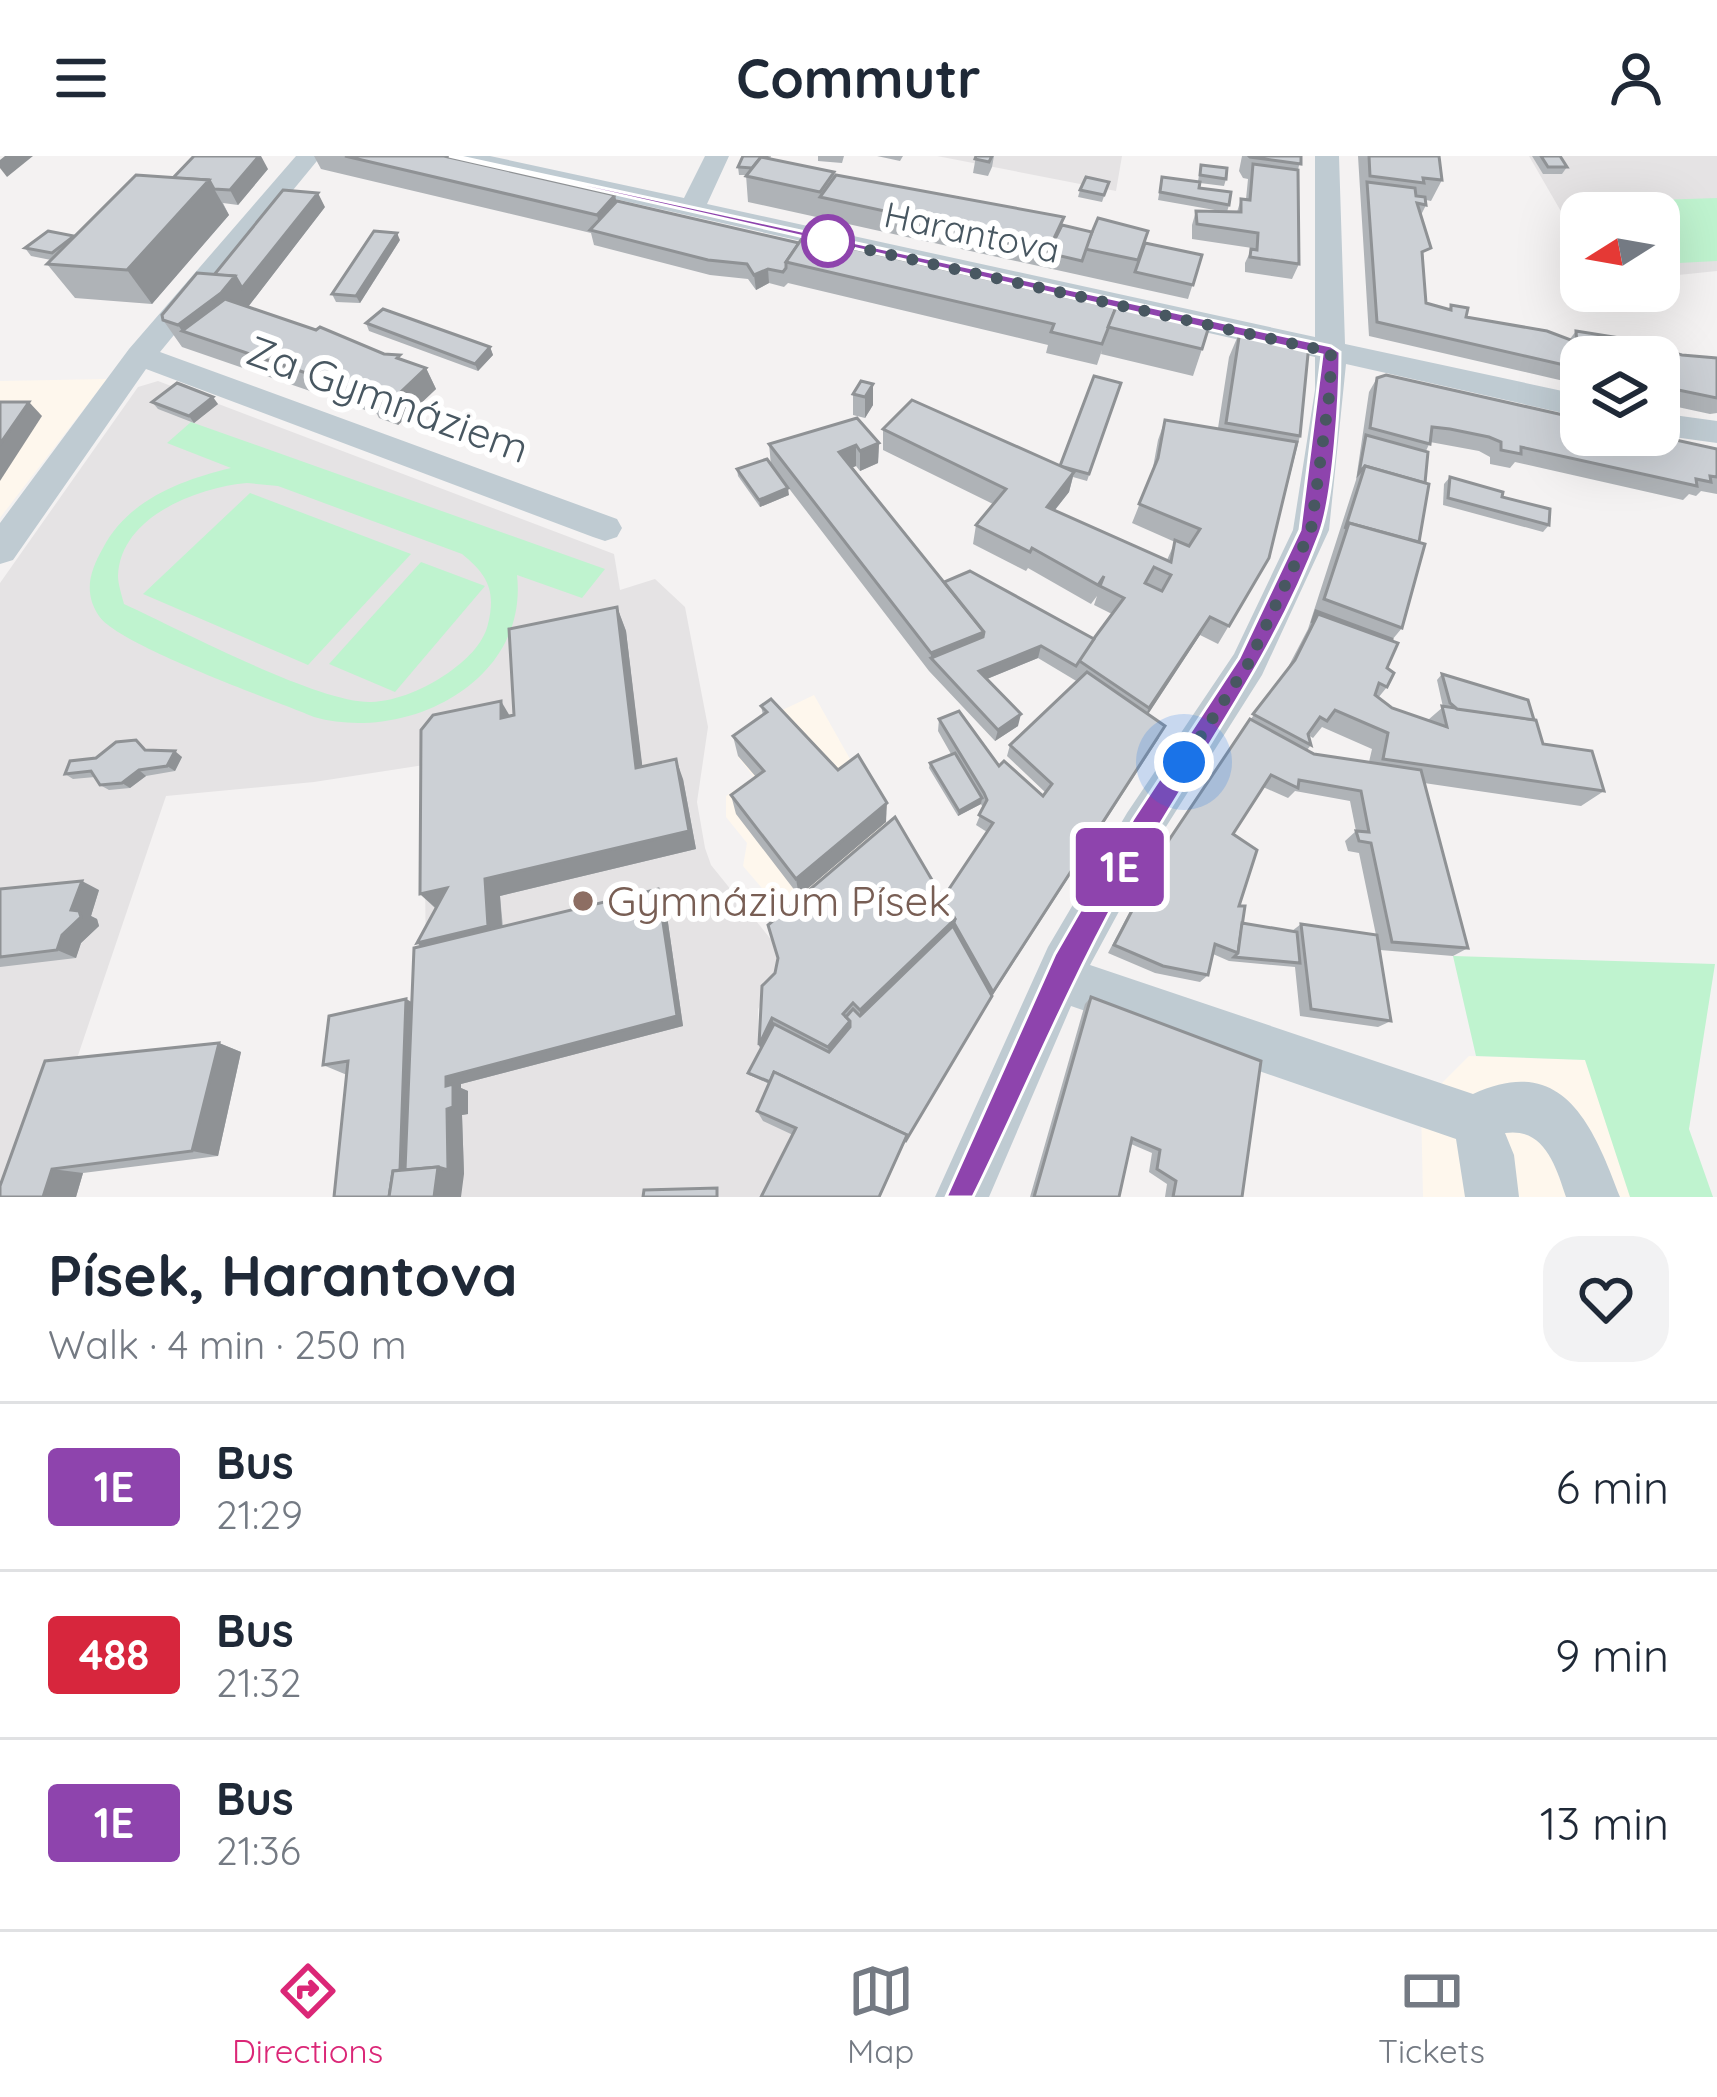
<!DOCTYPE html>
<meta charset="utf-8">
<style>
:root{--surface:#fff;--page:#f2f2f3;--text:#1f2937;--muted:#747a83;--line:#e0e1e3;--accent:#db2777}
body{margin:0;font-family:Quicksand,sans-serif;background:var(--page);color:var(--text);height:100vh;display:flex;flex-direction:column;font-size:45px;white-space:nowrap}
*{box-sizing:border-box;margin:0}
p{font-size:39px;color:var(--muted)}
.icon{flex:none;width:66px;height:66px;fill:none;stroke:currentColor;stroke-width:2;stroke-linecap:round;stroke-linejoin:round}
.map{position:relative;height:1041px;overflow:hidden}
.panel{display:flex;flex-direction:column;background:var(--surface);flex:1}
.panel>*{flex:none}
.badge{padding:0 24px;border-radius:9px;font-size:42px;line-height:78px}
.needle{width:78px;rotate:259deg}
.buttons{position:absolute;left:1560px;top:36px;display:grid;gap:24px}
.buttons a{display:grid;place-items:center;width:120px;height:120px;border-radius:24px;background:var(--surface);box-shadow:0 12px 48px #0002;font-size:60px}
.you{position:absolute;width:60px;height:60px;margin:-30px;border:9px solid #fff;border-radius:50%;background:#1a73e8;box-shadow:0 0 0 18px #1a73e833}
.map>.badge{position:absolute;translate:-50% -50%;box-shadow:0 0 0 6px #fff}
.round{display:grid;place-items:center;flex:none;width:126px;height:126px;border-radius:36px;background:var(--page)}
.headline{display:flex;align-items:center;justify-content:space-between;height:204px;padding:0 48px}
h1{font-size:57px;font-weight:800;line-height:90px}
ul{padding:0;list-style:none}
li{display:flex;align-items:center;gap:36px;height:168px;padding:0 48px;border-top:3px solid var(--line)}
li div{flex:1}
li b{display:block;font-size:45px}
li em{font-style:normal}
li .badge{min-width:132px;font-weight:700;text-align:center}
header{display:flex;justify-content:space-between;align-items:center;height:156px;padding:0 48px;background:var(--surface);font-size:54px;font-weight:800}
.dock{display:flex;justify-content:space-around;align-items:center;height:168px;border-top:3px solid var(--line);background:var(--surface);font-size:33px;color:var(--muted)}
.dock a{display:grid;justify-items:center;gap:6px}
.dock .active{color:var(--accent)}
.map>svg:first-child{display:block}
.commercial{fill:#fef7ed}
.education{fill:#e5e3e4}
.green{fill:#bff3cf;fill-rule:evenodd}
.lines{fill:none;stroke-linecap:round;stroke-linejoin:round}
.minor{fill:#bfcbd2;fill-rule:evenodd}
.wall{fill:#afb3b7;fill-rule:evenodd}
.shaded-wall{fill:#8f9295}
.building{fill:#ccd0d5;stroke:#8f9295;stroke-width:3;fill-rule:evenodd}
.line{fill:#8e44ad;stroke:#fff;stroke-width:3}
.walk{stroke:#485761;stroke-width:12;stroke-dasharray:0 21.6}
.stop-dot{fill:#fff;stroke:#8e44ad;stroke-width:6}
.education-dot{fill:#8d6e63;stroke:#fff;stroke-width:4.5}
.labels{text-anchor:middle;stroke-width:12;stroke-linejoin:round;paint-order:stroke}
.far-street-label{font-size:36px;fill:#485761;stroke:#fff}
.street-label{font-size:42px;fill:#485761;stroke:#fff}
.education-label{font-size:42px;fill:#785e54;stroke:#fff;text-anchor:start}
</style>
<header><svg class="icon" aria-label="menu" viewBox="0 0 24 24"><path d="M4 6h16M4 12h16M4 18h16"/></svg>Commutr<svg class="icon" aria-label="person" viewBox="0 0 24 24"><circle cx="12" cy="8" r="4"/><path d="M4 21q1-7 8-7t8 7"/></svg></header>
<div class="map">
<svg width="1717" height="1041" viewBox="0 0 1717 1041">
<rect width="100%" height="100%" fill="#f4f2f2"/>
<g class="commercial">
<path d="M107 223 0 362V225Z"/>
<path d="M814 539 891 676 790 765 743 710 747 687 726 661V640L754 621 738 601 769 578 772 559Z"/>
<path d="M1469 900 1586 904 1633 1041H1423L1421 948Z"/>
</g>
<g class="education">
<path d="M937 0H1122L1116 35Z"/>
<path d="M1529 0H1717V115L1659 121V57H1581V90Z"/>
<path d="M158 225 614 398 620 434 655 423 685 451 708 571 697 646 705 692 711 709 777 791 780 813 758 853V880L764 893 750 920 904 987 880 1041H420L426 821 424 609 314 626 166 640 30 1041H0V427L138 231Z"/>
</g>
<g class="green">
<path d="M1717 42V105L1659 108V57H1606L1596 46Z"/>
<path d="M191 266 605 413 582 442 517 419C529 526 406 587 314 561 273 544 118 489 99 460 83 436 90 415 103 392 128 344 181 324 231 312L167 287ZM247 327 278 330 462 398C488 419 496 435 488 468 483 489 465 505 448 517 426 532 398 545 371 546 317 547 179 473 124 448 122 440 118 428 118 420 120 360 199 331 247 327Z"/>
<path d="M250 337 411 398 308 509 143 438Z"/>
<path d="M421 406 485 430 395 536 329 508Z"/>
<path d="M1453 800 1715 808 1689 973 1713 1041H1630L1585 904 1476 900Z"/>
</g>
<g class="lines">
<g class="minor">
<path d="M296 0H321L160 196 617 363 622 372 617 381 605 385 593 381 146 213 13 404 0 408V367L129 193Z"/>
<path d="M444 0H490L684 42 705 0H729L707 48 1315 181V0H1339L1345 188 1581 239V261L1346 208 1329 374 1262 519 1157 685 1090 809 1473 938C1563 896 1593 969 1620 1041H1566C1556 1010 1544 971 1505 977L1514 999 1519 1041H1465L1456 983 1071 850 989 1041H935L1048 791 1127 657 1234 498 1293 374 1315 234V201L447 5Z"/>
<path d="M1659 257 1717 265V287L1659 279Z"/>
</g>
</g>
<g class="wall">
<path d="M314 0H444L1202 193 1193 220 1101 198 1102 194 1097 209 1046 197 1048 189 788 127 784 131 769 127 756 134 748 123 710 119 594 89 591 77 321 13Z"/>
<path d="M743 0H771L770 3 834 16 835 21 1202 99 1188 143 748 46 746 19H739L738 11Z"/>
<path d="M818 0H844L842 7 818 5Z"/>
<path d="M877 0H903L900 5Z"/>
<path d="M976 0H994L992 11 988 20 973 17Z"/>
<path d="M1242 0H1301L1298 14 1299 108 1292 123 1245 116V107L1252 92 1192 83V69L1196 55 1226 56 1158 44 1162 21 1198 25 1201 9 1226 23 1224 30 1200 27 1199 32 1229 49 1227 56H1237L1241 43H1246L1248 23 1243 22 1239 15Z"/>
<path d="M1358 0H1439L1442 24 1431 45 1426 44V49L1421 59 1426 147 1448 154 1451 149 1466 161 1570 183 1576 175 1682 199 1717 202V257L1710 258 1659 247V201H1581V229L1369 180Z"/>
<path d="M1532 0H1560L1567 11 1562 18H1543Z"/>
<path d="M268 13 238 49 223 47 229 59 152 148 75 142 47 108 51 104 31 100 25 92 75 80 173 22Z"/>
<path d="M1109 26 1102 46 1078 41 1080 34Z"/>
<path d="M325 51 248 151 426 212 436 233 398 269 379 262 377 258 182 191 163 164 214 119Z"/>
<path d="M400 84 360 147 336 146 332 138Z"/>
<path d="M366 167 490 191 493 199 478 215 369 175Z"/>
<path d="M1240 175 1300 280 1269 402 1218 488 1200 479 1148 558 1159 582 990 843 904 988 880 1041H761L793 979 763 965 757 955 769 928 749 919 748 917 760 893 762 830 943 742 987 676 976 669 983 652 981 648 958 660 929 612 930 607 951 598 938 575 939 563 999 610 1043 640 1046 637 1007 600 1010 589 1078 526 1038 502 987 523 1018 570 995 585 929 515 771 309 769 288 879 287 878 307 860 315 856 310 851 312 944 426 1094 483 1112 458 1094 449 1097 440 1091 448 1028 412 1026 415 973 388 976 369 993 348 883 294V273L1060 309 1121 227 1087 325 1073 321 1069 336 1055 354 1167 404 1175 386 1132 367 1152 317 1158 284 1165 264 1218 272 1229 201Z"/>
<path d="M1377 222 1717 293V338L1701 335 1696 340 1689 338 1683 344 1515 306 1510 312 1490 308V301L1479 295 1430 286 1426 295 1402 472 1392 484 1387 512V531L1378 542 1392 552 1428 564 1443 551 1437 524 1442 518 1543 588 1604 635 1581 650 1424 627 1468 792 1453 800 1380 794 1391 865 1378 871 1300 860 1295 811 1229 805 1213 798 1208 819 1200 826 1155 817 1108 797 1162 694 1242 575 1285 517 1308 473 1356 324 1369 236ZM1322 571 1372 593 1369 606 1314 598 1307 594 1311 589 1308 579 1313 582ZM1263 631 1288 642 1295 635 1350 645 1356 675 1345 685 1348 695 1359 697 1376 779 1301 768 1292 775 1242 767 1239 750 1233 678Z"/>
<path d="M873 228V249L865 262 853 259V238Z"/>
<path d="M152 246 218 248 194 267 158 253Z"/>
<path d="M737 313 789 339 760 351 738 320Z"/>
<path d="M1450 321 1502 341 1549 369 1543 376 1443 349 1444 328Z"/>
<path d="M617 451 626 475 642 611 683 623 696 693 500 740 503 771 658 733 665 746 683 870 461 928V932L468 935V958L462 959 464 1018 347 919 323 909 406 843 412 846 421 790 417 787 436 753 420 738 510 560 514 559Z"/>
<path d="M761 550 886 666 799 740 736 658 731 639 756 621 738 600 733 580 763 559Z"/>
<path d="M147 594 182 601 175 615 146 620 130 632 109 634 100 629 95 621 73 623 65 618 96 602Z"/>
<path d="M0 733 99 734 91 760 97 763 99 770 81 787 76 802 0 811Z"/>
<path d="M1091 841 1242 1041H1165L1167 1028 1149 1016 1152 997 1131 988 1119 1041H1030L1085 848Z"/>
<path d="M219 887 241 896 218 1000 83 1017 76 1041H0Z"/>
</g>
<g class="shaded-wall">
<path d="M5 0H33L7 21 0 12V4Z"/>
<path d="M259 0H261L268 13 238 49 230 34Z"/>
<path d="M209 24 229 59 152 148 127 114Z"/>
<path d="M318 37 325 51 238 164 182 175 178 169 235 120Z"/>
<path d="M615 39 620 60 601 77 597 59Z"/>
<path d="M397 77 400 84 360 147 356 140Z"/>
<path d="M768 113 769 127 756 134 754 119Z"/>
<path d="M490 191 493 199 478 215 475 208Z"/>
<path d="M426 212 436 233 398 269 387 249Z"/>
<path d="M873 228V249L865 262V241Z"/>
<path d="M213 241 218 248 194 267 189 260Z"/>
<path d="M29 246 42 260 0 325V288Z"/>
<path d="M879 287 878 307 860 315V295Z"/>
<path d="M856 289V310L839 317V296Z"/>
<path d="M1074 316 1069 336 1042 370 1047 351Z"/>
<path d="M788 332 789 339 760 351 759 344Z"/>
<path d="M617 451 626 475 645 632 636 612Z"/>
<path d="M1210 461 1200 479 1141 569 1149 552Z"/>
<path d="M984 476 980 494 931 503V497Z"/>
<path d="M1041 490 1038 502 977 527 979 515Z"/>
<path d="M501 545 514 567 501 562Z"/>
<path d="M1021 558 1018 570 995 585 998 574Z"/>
<path d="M175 595 182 601 175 615 167 610Z"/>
<path d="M676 603 683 623 696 693 500 740 503 785 436 802 417 787 485 723Z"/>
<path d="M139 614 146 620 130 632 122 627Z"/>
<path d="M982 642 981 648 958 660 959 655Z"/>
<path d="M887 647 886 666 799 740 796 723Z"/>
<path d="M82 725 99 734 91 760 97 763 99 770 81 787 76 802 57 794Z"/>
<path d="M447 732 438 754 420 738Z"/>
<path d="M658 733 665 746 683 870 461 928V932L468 935V958L462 959 464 1018 461 1041H434L446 921Z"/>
<path d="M955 763 952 775 860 863V854Z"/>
<path d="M406 843 426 855 422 1016H400Z"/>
<path d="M772 862 775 872 762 898 759 889Z"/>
<path d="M850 865V874L829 899 828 891Z"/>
<path d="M219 887 241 896 218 1000 192 995Z"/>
<path d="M52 1013 83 1017 76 1041H43Z"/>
</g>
<g class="building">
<path d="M194 0H259L230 34 214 33 209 24 173 22Z"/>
<path d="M345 0H444L615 39 597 59Z"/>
<path d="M743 0H767V2L761 1 752 12 738 11Z"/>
<path d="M976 0H992L989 6 975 3Z"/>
<path d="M1249 0H1301V8L1250 1Z"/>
<path d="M1369 0H1439L1442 24 1423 22 1424 27 1370 20Z"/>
<path d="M1541 0H1560L1567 11H1548Z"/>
<path d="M761 1 834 16 820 36 746 20Z"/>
<path d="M1253 8 1298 14 1299 108 1250 101 1251 93 1257 94 1258 77 1197 68 1196 55 1241 56V43L1250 44Z"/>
<path d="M1201 9 1227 12 1226 23 1200 19Z"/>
<path d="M136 19 209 24 127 114 47 108Z"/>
<path d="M836 19 1064 61 1050 91 820 41Z"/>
<path d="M1086 21 1109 26 1104 39 1080 34Z"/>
<path d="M1162 21 1200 26 1199 32 1231 36 1229 49 1160 36Z"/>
<path d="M1367 26 1415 32 1416 40 1425 41 1426 49 1417 47 1431 92 1422 96 1426 147 1451 154V149L1468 152 1466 161 1547 175 1571 184 1573 211 1377 166Z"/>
<path d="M283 34 318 37 242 132 235 120 214 119Z"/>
<path d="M617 45 799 87 786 106V112L783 116 768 113 754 119 747 108 708 104 590 74Z"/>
<path d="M1098 62 1148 75 1138 104 1085 93Z"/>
<path d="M1062 69 1092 76 1082 105 1048 97Z"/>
<path d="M48 75 74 80 52 97 25 92Z"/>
<path d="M374 75 397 77 356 140 332 138Z"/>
<path d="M803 81 1116 152 1102 188 1051 176 1054 168 786 106Z"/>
<path d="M1145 87 1202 99 1193 129 1135 116Z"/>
<path d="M197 117 235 120 221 137 178 169 163 164 162 159Z"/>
<path d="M225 143 316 174 320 171 384 198 400 199 397 202 426 212 387 249 368 242 371 239 182 175Z"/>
<path d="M1118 146 1210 167 1202 193 1108 171Z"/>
<path d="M383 153 490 191 475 208 366 167Z"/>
<path d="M1240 175 1309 188 1300 280 1226 267Z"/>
<path d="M1576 175 1639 185 1641 201H1581V205L1578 204Z"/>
<path d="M1639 188 1682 199 1717 202V242L1659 230V201H1641Z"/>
<path d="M1386 219 1581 263V279H1653L1717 293V321L1710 320 1711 326 1696 323 1697 330 1521 291V298L1501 294V286L1489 281 1450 273 1432 271 1430 288 1370 272 1377 222Z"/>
<path d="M1094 220 1121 227 1089 318 1060 310Z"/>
<path d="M861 225 873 228 865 241 853 238Z"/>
<path d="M177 227 213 241 189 260 152 246Z"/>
<path d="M912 244 1074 316 1047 351 1171 406 1175 384 1189 390 1200 373 1139 348 1158 302 1165 264 1297 286 1269 402 1229 470 1210 461 1149 552 1078 504 1124 442 1100 430 1104 420 1098 429 1032 392 1030 396 976 369 1006 333 883 273ZM1154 411 1171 419 1162 435 1145 427Z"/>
<path d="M0 246H29L0 288Z"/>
<path d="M857 262 879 287 860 295 856 289 839 296 984 476 931 497 769 288Z"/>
<path d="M1366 279 1428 296 1425 327 1365 310 1359 317Z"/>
<path d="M767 303 788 332 759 344 737 313Z"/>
<path d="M1365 310 1429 328 1419 386 1349 367 1345 373Z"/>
<path d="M1450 321 1503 336 1502 341 1550 353 1549 369 1448 342Z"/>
<path d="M1349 367 1425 388 1402 472 1324 443Z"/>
<path d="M970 415 1094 483 1076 510 1041 490 979 515 1021 558 998 574 931 502 983 481 984 476 944 426Z"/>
<path d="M617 451 636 612 676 603 689 675 485 723 488 770 417 787 447 732 420 738 421 574 433 559 501 545V562L514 559 509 473Z"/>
<path d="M1316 455 1392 483V484L1318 458 1312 467Z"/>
<path d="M1318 458 1398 487 1387 512 1394 517 1387 531 1379 527 1375 539 1392 552 1447 571 1442 550 1536 564 1543 588 1592 595 1604 635 1383 603 1388 577 1335 554 1327 565 1320 561 1308 578 1311 589 1253 558 1295 504Z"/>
<path d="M1087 516 1165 570 993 836 954 767 955 763 943 742 993 667 979 659 987 644 984 637 939 563 959 555 999 610 1004 605 1043 640 1052 628 1010 589Z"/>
<path d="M1442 518 1528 544 1534 564 1457 553 1450 547Z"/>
<path d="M771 543 838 614 858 599 887 647 796 723 731 639 764 615 733 580 767 556 761 550Z"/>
<path d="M1250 563 1314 598 1421 614 1468 792 1392 786 1371 687 1359 685 1356 675 1369 676 1361 635 1299 624 1298 632 1271 619 1233 678 1257 694 1239 750H1245L1238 797 1215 788 1208 819 1163 810 1114 789 1169 684Z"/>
<path d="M136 584 145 594 175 595 167 610 139 614 122 627 100 629 91 615 65 618 70 605 96 602 116 586Z"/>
<path d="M955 597 982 642 959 655 930 607Z"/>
<path d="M895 661 955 763 860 854 853 847 843 858 850 865 828 891 772 862 759 889 762 830 775 817 778 802 768 769Z"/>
<path d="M82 725 71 754 79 755 81 761 62 779 57 794 0 801V733Z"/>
<path d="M658 733 677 860 446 921V930L453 928V951L447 953 448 1014 438 1011 405 1014 414 792Z"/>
<path d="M1242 767 1297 776 1300 807 1234 801 1238 797Z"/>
<path d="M1301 768 1377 779 1391 865 1311 853Z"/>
<path d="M953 770 992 840 905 986 907 979 774 916 770 926 748 917 774 868 829 896 850 871V865L846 861 853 853 860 860Z"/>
<path d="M1091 841 1261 905 1242 1041H1173L1176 1025 1157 1013 1160 994 1132 982 1119 1041H1034Z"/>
<path d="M406 843 400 1014 393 1015 389 1041H334L348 905 323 909 329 860Z"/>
<path d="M219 887 192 995 52 1013 43 1041H0V1030L45 905Z"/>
<path d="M774 916 907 979 879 1041H761L796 972 757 955Z"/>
<path d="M438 1011 434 1041H389L393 1015Z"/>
<path d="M717 1032V1041H643L644 1034Z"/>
</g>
<path class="line" d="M449 0H456L1331 190 1340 196C1340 239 1334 338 1320 377 1272 507 1186 617 1120 737 1064 839 1020 946 973 1041H946L1055 798 1133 663 1239 502 1300 374 1322 199Z"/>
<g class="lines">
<path class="walk" d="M828 85 1331 196 1330 233 1311 374 1248 508 1184 606"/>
</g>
<circle class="stop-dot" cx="828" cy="85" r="24"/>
<circle class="education-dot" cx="583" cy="745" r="12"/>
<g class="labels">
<g class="far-street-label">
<text transform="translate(972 76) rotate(12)" y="13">Harantova</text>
</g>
<g class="street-label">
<text transform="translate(388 243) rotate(20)" y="15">Za Gymnáziem</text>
</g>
<g class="education-label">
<text x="607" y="760">Gymnázium Písek</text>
</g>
</g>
</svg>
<div class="buttons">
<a><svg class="needle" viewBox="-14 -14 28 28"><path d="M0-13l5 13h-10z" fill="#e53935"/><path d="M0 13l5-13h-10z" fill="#747a83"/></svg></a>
<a><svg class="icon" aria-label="layers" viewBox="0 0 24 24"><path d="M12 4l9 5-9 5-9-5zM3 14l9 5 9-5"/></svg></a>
</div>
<div class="you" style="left:1184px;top:606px"></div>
<b class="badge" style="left:1120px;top:711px;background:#8e44ad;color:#fff">1E</b>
</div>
<section class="panel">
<div class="headline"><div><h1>Písek, Harantova</h1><p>Walk · 4 min · 250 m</p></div><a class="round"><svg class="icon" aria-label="heart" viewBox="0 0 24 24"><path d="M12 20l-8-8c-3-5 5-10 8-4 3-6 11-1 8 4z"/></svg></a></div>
<ul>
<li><span class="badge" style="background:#8e44ad;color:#fff">1E</span><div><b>Bus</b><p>21:29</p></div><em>6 min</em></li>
<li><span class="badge" style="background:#d7263d;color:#fff">488</span><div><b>Bus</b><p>21:32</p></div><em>9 min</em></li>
<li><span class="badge" style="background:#8e44ad;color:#fff">1E</span><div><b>Bus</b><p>21:36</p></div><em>13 min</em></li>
</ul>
</section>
<nav class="dock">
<a class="active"><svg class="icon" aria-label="directions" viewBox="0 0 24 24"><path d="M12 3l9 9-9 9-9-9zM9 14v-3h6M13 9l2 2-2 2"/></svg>Directions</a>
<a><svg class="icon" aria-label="map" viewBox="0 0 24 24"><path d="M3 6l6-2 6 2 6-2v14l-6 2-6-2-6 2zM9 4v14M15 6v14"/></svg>Map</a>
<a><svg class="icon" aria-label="tickets" viewBox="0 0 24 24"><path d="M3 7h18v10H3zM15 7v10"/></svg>Tickets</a>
</nav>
